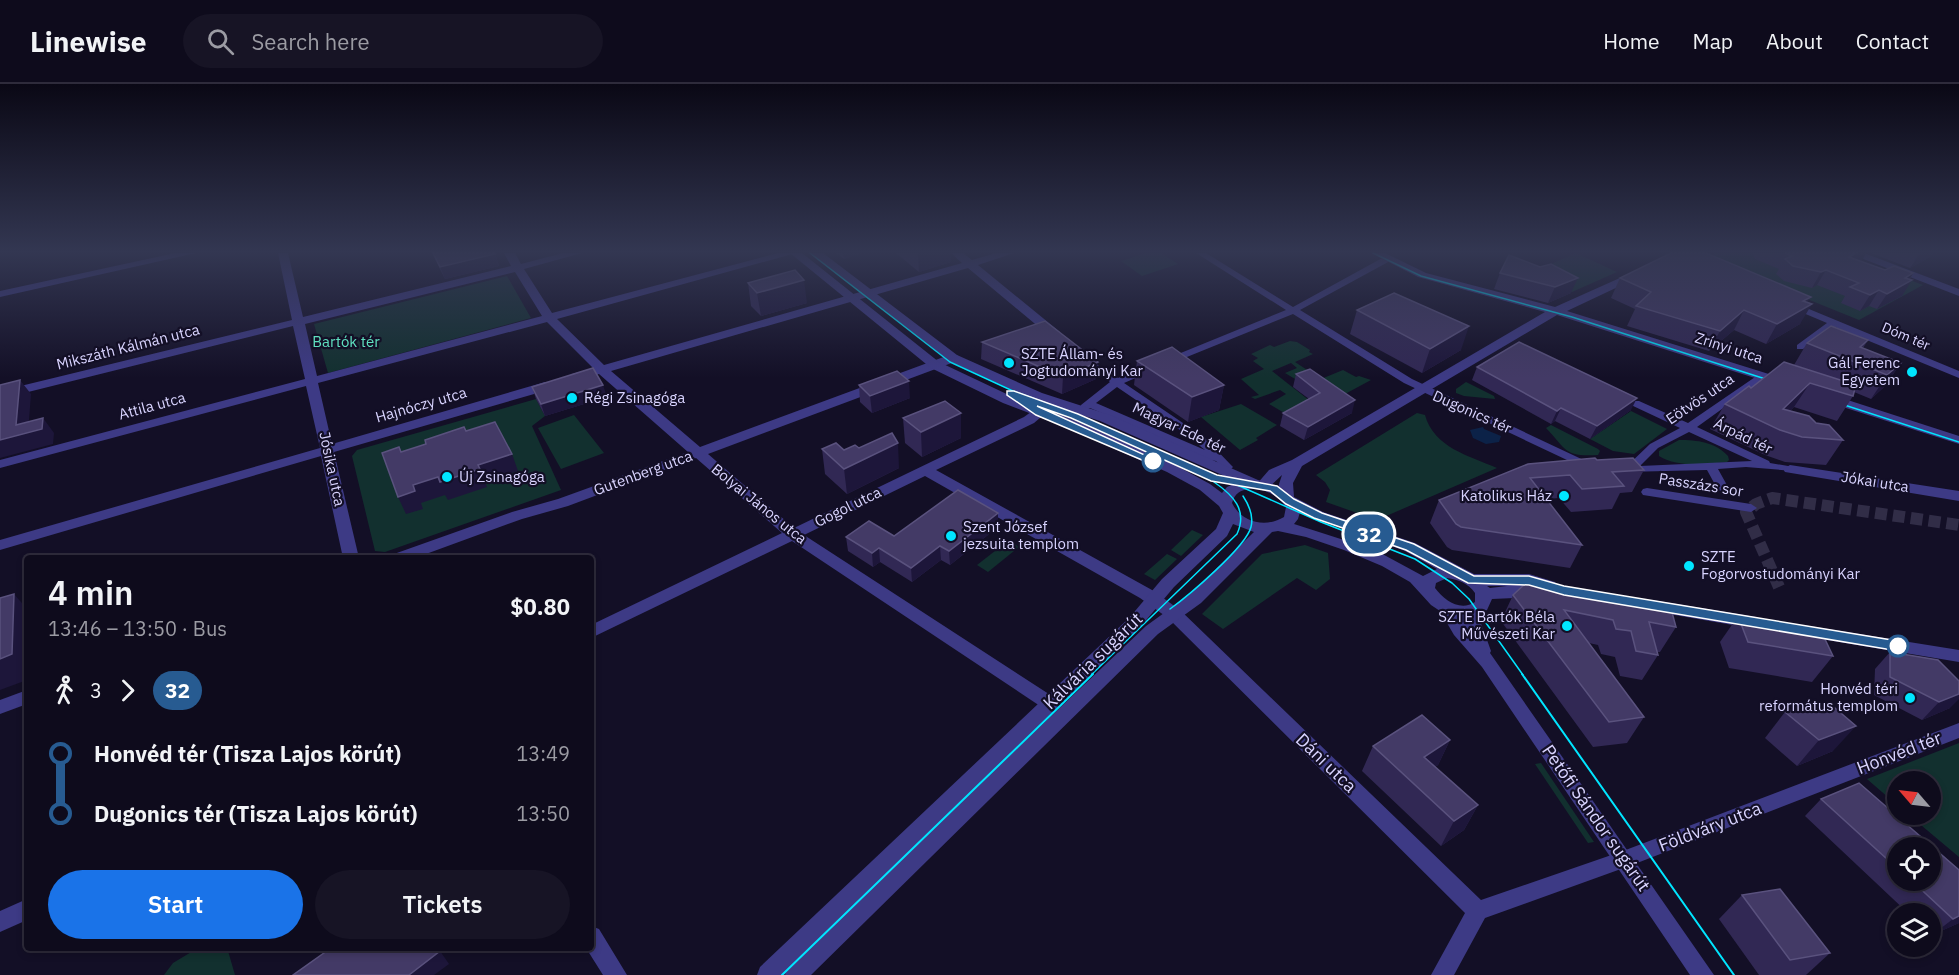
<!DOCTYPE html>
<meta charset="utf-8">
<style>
:root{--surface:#0e0b1c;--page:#171425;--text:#f1f3f6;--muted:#9b9ba3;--line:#2e2b3b;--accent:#1a73e8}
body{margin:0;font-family:"IBM Plex Sans",sans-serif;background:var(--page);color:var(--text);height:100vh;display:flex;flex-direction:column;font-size:22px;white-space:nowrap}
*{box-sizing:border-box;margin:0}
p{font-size:20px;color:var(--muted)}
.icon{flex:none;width:33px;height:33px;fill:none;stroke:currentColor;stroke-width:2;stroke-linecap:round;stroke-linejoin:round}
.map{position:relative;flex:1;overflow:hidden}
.details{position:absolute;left:24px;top:471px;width:570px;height:396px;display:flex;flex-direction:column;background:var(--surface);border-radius:6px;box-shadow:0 3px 9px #0003,0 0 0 2px var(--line)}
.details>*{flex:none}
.badge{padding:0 12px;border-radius:20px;font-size:21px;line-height:39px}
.needle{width:39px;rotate:298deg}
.tools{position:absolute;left:1887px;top:687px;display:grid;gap:12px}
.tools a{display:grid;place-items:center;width:54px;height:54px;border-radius:50%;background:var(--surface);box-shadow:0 3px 9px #0003,0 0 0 2px var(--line);font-size:30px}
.map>.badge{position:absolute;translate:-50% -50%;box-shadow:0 0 0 3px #fff}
.legs{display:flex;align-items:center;gap:9px;height:66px;padding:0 24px;font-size:20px}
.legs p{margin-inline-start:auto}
.headline{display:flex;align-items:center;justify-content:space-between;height:102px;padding:0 24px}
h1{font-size:33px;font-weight:600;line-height:45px}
.action{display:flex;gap:12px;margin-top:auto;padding:12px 24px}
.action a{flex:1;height:69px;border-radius:36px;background:var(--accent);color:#fff;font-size:24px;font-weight:600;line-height:69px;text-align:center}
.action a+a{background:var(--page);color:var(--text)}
ul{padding:0 24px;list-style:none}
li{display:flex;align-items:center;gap:21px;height:60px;font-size:22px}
li i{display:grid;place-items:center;width:9px;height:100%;margin:0 8px;background:currentColor}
li i::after{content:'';width:15px;height:15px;margin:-8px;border:4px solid;border-radius:50%;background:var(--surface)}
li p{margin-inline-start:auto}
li:first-child i{background:linear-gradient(#0000 50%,currentColor 0)}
li:last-child i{background:linear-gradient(currentColor 50%,#0000 0)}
header{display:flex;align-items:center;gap:36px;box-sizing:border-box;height:84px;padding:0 30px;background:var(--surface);border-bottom:2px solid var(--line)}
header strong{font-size:28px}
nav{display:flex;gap:33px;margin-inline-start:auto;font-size:21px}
.search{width:420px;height:54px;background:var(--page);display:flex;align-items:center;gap:15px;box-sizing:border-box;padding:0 21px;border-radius:33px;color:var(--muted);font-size:22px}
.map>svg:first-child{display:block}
.green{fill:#12302f}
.water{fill:#0c2248}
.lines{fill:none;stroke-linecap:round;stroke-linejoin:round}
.pedestrian-tunnel{stroke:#312d47;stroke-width:12;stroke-dasharray:12 6;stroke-linecap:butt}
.pedestrian{fill:#3d3a85;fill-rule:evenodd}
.minor{fill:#3d3a85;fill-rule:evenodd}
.tertiary{fill:#3d3a85;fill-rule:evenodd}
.tram-far1{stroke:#00e5ff;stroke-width:1.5}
.tram{stroke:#00e5ff;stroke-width:2}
.wall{fill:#312854;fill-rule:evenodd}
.shaded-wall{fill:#1d163a}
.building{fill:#433a66;stroke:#5a527e;stroke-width:1.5}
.line-1{fill:#275b91;stroke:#fff;stroke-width:1.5}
.poi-dot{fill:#00e5ff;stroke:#130f26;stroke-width:2}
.stop-1-dot{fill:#fff;stroke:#275b91;stroke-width:3}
.labels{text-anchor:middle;stroke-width:4.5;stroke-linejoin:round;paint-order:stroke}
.far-street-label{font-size:14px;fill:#d9d4ff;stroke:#130f26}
.park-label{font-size:15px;fill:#5fe0c0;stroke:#130f26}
.street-label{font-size:15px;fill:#d9d4ff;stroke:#130f26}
.poi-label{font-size:15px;fill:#d9d4ff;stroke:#130f26;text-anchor:start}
.near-street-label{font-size:18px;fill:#d9d4ff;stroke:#130f26}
</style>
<header>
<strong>Linewise</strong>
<div class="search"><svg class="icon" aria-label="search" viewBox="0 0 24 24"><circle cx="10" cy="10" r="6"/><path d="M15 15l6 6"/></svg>Search here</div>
<nav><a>Home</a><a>Map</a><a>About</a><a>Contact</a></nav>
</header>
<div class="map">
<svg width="1959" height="891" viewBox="0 0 1959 891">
<rect width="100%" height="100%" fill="#130f26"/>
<g class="green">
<path d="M1146 169H1161L1178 180 1142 192 1121 177Z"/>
<path d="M1575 169H1576L1617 188 1572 208 1534 188Z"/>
<path d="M1717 169H1839L1923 201 1859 236 1706 174Z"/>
<path d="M507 192 531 234 328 289 314 240Z"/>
<path d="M1290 257 1297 258 1310 266 1309 268 1313 270 1295 278 1321 295 1343 286 1356 293 1359 292 1371 296 1332 317 1285 289 1297 284 1291 279 1272 287 1315 321 1291 333 1269 320 1286 310 1280 306 1255 315 1251 313 1259 311 1241 295 1264 285 1253 277 1258 274 1251 270 1270 261 1274 263Z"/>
<path d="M1466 298 1494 312 1495 315 1464 312 1456 309V305Z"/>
<path d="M536 315 545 332 532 342 561 406 385 468 375 467 352 372 357 366Z"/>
<path d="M1241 320 1277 341 1256 354 1258 356 1240 366 1201 333Z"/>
<path d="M1631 327 1667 345 1634 370 1613 367 1590 355Z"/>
<path d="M1417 329 1425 331C1434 364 1470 372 1497 384L1377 436 1326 418 1330 406 1325 398 1316 391Z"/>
<path d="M574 331 604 369 561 385 538 344Z"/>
<path d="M1551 341 1598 365 1600 367 1598 371C1564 373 1567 366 1546 344Z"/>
<path d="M1679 356C1697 356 1715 358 1728 372L1729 376 1727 378C1706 380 1678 384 1659 372V367Z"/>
<path d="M1192 446 1203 451 1181 472 1171 466Z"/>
<path d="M1009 456 1019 463 988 488 977 481Z"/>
<path d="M1305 461 1328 469 1330 495 1316 506 1297 494 1223 545 1202 530 1262 470Z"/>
<path d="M1167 470 1177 475 1155 496 1144 490Z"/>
<path d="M1959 659V773L1909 731 1930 730V698H1898L1897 721 1867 695Z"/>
<path d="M1541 679 1594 758 1588 759 1535 680Z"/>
<path d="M198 864H222L228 867 235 891H164L173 879Z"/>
</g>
<path class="water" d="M1483 343 1484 345 1501 352 1499 358 1486 360 1473 354 1470 346Z"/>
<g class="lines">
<path class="pedestrian-tunnel" d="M1779 503 1746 428 1756 420 1772 414 1959 441"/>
<g class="pedestrian">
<path d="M1196 169H1206L1293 223 1384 173H1390V177L1300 226 1412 295 1592 380 1594 382 1592 384H1584L1404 299 1293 230 1172 279H1166V275L1286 226Z"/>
<path d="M1792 218 1959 287V294L1835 243 1803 265H1797V261L1827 239 1789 223V219Z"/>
<path d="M1096 280 1118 294 1146 282H1154V286L1124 299 1205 354 1231 381 1233 383 1231 385H1223L1216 377 1210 376 1090 324 1081 325 1080 323 1081 321 1110 298 1092 285V281ZM1117 303 1180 346 1205 366 1096 319Z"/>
<path d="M1761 289 1766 292 1765 294 1697 343 1769 377 1770 379 1794 383 1796 385 1794 387 1746 383 1718 385 1728 403 1722 407 1718 406 1707 386 1625 388 1623 386 1625 384 1650 360 1680 344 1631 321 1630 319 1631 317H1639L1688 339ZM1689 348 1752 377 1640 382 1658 364Z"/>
<path d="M1647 404 1751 420 1757 424 1751 428 1643 411 1641 408 1643 405Z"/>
</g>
<g class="minor">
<path d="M175 169H196L0 213V207Z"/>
<path d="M278 169H288L303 233 511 182 504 169H515L521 180 563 169H582L524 185 552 229 778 169H796L557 235 604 281 962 179 951 169H963L972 176 996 169H1014L978 181 1060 248V254H1052L968 184 611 287 700 363 949 271H957L959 274 957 277 708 370 794 444 1024 333 1035 325H1045L1047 328 1034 339 936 386 1152 506 1180 526 1481 816 1623 767 1959 639V654L1632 781 1485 834 1454 891H1431L1465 829 1168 534 1140 514 925 392 804 451 1055 614 1058 619 1055 624 1049 626 1043 624 792 457 591 554V541L782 449 696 374 568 422 522 435 415 474H391L394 470 512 428 558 415 688 368 599 290 576 297 572 296 570 293 572 290 593 284 547 238 318 299 332 360 545 298H555L556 301 555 304 334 368 359 474H343L321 372 0 466V456L320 364 306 302 0 384V376L305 295 293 242 0 315V307L292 236ZM515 188 542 232 317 292 305 240Z"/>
<path d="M1371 169H1385L1426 189 1555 223 1631 189H1639V193L1567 227 1788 296 1790 299 1788 302H1780L1557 231 1302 382 1293 399 1294 413 1287 418 1282 416 1278 403 1282 391 1268 404 1263 406 1256 401 1269 386 1292 376 1545 228 1418 193Z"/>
<path d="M1848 169H1864L1959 205V212Z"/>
<path d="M1829 310 1959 352V360L1824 317 1823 314 1824 311Z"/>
<path d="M1790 381 1959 407V417L1785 388 1783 385Z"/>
<path d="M27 606V620L0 630V616Z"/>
<path d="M27 815V836L0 848V827Z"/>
<path d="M591 842 599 845 627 891H603L586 864H591Z"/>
</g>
<g class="tertiary">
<path d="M790 169H802L939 278 1013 313 1071 335 1177 382 1210 400 1222 409 1227 403 1238 398 1100 337 1032 315 949 277 811 169H823L957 271 1042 309 1110 331 1258 396 1282 403 1294 413 1323 428 1415 459 1474 490H1529L1555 498 1557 502 1555 506 1546 507 1544 511 1538 513 1492 515 1487 526 1478 531 1491 567 1490 569 1714 891H1690L1482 583 1454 551 1440 527 1431 521 1410 498 1382 482 1344 466 1306 453 1278 447 1272 448 1201 519 1158 550 811 891H785L786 889 784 891H757L760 883 1130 533 1162 495 1216 445 1223 429 1219 422 1200 406 1167 388 1061 341 1003 319 931 284ZM1250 405C1264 404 1278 411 1286 423L1284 433C1266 444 1242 439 1232 419 1235 409 1240 406 1250 405ZM1300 428 1405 467 1437 485 1423 492 1375 466 1294 440 1298 435ZM1233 440 1254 448 1189 511 1146 542 968 711 1142 541 1174 503 1227 452ZM1447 494C1459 496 1468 499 1475 509V518C1460 528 1444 516 1435 504L1436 499ZM1487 502H1507L1490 504Z"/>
<path d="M1652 516 1756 533 1762 535 1764 539 1762 543 1756 545 1646 526 1644 522 1646 518Z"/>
<path d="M1803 541 1959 566V578L1797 551 1795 547 1797 543Z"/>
</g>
<g class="tram-far1">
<path d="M810 169 950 278 1013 307 1076 330 1321 438 1415 475 1452 499 1469 515 1523 591"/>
<path d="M1373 169 1421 192 1572 233 1778 299"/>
<path d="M1832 317 1959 358"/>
<path d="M1170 525C1188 512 1246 463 1251 443 1254 431 1249 421 1243 412"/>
<path d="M1091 591 1237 450C1248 426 1233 411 1214 398"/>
</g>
<g class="tram">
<path d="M1522 590 1734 891"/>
<path d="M782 891 1093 590"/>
</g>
</g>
<g class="wall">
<path d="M432 169H495L499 182 445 195Z"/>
<path d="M836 169H862L844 175Z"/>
<path d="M896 169H951V178L919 188Z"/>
<path d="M1752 169H1866L1861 177 1885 186 1913 189 1902 212 1877 225 1869 222 1860 227 1841 219 1845 212 1817 201 1812 204 1784 197 1776 190 1779 185 1755 175Z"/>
<path d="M1871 169H1932L1930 173 1910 184Z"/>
<path d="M1540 183 1571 209 1548 219 1494 205 1500 189Z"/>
<path d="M1620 194 1807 218 1800 240 1766 260 1734 246 1709 267 1627 242 1635 225 1611 214Z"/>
<path d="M748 199 807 219 761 232 751 222Z"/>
<path d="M1357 226 1461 266 1422 289 1350 250Z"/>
<path d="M1868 256 1863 264 1901 279 1884 303 1871 315 1854 308 1853 312 1837 337 1794 323 1790 327 1816 339 1843 356 1826 381 1785 378 1765 371 1710 345 1725 320 1751 304 1794 281 1807 259Z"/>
<path d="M982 258 1096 295 1062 310 981 275Z"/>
<path d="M1137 277 1224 301 1219 326 1188 338 1134 301Z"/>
<path d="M1477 283 1631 326 1590 355 1555 337 1551 340 1472 296Z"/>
<path d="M1296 290 1352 329 1304 356 1280 342 1283 329 1309 315 1293 303Z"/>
<path d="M859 301 910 314 872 329 860 318Z"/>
<path d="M532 303 607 313 545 332 536 315Z"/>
<path d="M961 329V354L922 373 905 359 903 334Z"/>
<path d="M859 364 899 384 847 410 825 390 822 365 844 366Z"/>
<path d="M1597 376 1644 386 1632 408 1620 409 1612 425 1571 428 1559 414 1546 415 1582 461 1570 484 1452 466 1447 463 1430 439 1439 416Z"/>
<path d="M998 429V443L950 481 941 476 912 498 880 478 873 483 848 467 846 453 894 452Z"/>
<path d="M1513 511 1676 543 1660 568H1657L1658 571 1642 596 1620 592 1615 573 1601 570 1598 561 1589 559 1644 633 1627 659 1593 663 1501 537Z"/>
<path d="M1738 532 1833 572 1812 598 1729 584 1720 558Z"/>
<path d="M1890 568 1950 624 1922 636 1874 611 1875 585Z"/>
<path d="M1785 628 1833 667 1797 682 1765 654Z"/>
<path d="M1450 656 1438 681 1435 683 1478 721 1464 746 1441 762 1362 687 1373 662Z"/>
<path d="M1859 699 1959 786V839L1932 851 1930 849V830H1909L1805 732 1821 715ZM1898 764H1930V796H1898Z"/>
<path d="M1742 811 1830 869 1806 891H1759L1719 835Z"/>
</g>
<g class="shaded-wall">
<path d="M843 169H862L844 175Z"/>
<path d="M918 169H951V178L919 188Z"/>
<path d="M1856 169H1866L1862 177 1840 188 1849 173Z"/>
<path d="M1920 169H1932L1930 173 1910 184Z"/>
<path d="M495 170 499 182 445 195 440 183Z"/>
<path d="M1826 186 1817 201 1812 204 1821 188Z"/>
<path d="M1913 189 1907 199 1912 196 1902 212 1877 225 1887 210 1905 194Z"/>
<path d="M1578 194 1571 209 1548 219 1555 203Z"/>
<path d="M804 196 807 219 761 232 757 209Z"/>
<path d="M1879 206 1869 222 1860 227 1870 211Z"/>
<path d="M1811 213 1803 225 1812 220 1800 240 1766 260 1777 240 1803 217Z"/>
<path d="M1744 226 1734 246 1709 267 1720 247Z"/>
<path d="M1469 242 1461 266 1422 289 1430 265Z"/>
<path d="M1098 278 1096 295 1062 310 1063 293Z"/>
<path d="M1901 279 1884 303 1871 315 1887 291Z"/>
<path d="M20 296 31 310 28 349 43 334 54 349 53 360 0 374V356L16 341Z"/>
<path d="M909 297 910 314 872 329 870 312Z"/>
<path d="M1810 299 1794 323 1774 344 1783 325Z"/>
<path d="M603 301 607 313 545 332 541 320Z"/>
<path d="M1224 301 1219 326 1188 338 1192 313Z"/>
<path d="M1637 314 1631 326 1590 355 1597 342Z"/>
<path d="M1355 316 1352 329 1304 356 1308 343Z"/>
<path d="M1561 324 1555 337 1551 340 1557 327Z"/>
<path d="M961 329V354L922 373 921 348Z"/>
<path d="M898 359 899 384 847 410 844 385Z"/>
<path d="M512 370 518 387 485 398 487 403 448 416 445 411 421 419 423 425 406 430 398 413 413 401Z"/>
<path d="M998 429V443L950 481 949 467Z"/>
<path d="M940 462 941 476 912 498 911 484Z"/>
<path d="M879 464 880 478 873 483 872 469Z"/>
<path d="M14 510 27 525V596L0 606V575Z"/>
<path d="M1959 610V615L1950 624 1922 636 1939 618Z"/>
<path d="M1856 642 1833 667 1797 682 1819 656Z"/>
<path d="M1450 656 1438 681 1412 698 1424 673Z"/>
<path d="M1478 721 1464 746 1441 762 1454 737Z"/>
<path d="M1959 832V839L1932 851 1953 835Z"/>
<path d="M440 867 449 880 434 891H409Z"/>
</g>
<g class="building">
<path d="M433 169H495V170L440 183Z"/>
<path d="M1671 169H1706L1811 213 1803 217 1812 220 1777 240 1744 226 1720 247 1636 222 1651 208 1620 194Z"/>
<path d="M1785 169H1856L1849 173 1885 186 1894 182 1913 189 1905 194 1912 196 1887 210 1879 206 1870 211 1850 203 1859 199 1826 186 1821 188 1793 182 1785 175 1792 172Z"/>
<path d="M1509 171 1540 183 1551 180 1578 194 1555 203 1500 189Z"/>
<path d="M795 186 804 196 757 209 748 199Z"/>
<path d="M1394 209 1469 242 1430 265 1357 226Z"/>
<path d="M1045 237 1098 278 1063 293 982 258Z"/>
<path d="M1831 242 1868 256 1860 263 1901 279 1887 291 1807 259Z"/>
<path d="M1519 258 1637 314 1597 342 1561 324 1557 327 1477 283Z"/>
<path d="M1172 263 1224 301 1192 313 1137 277Z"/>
<path d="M1784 278 1856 301 1853 312 1810 299 1783 325 1809 332 1816 339 1829 341 1843 356 1802 353 1780 346 1725 320 1749 302 1751 304Z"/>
<path d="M593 284 603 301 541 320 532 303Z"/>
<path d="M1310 285 1355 316 1308 343 1283 329 1320 309 1296 290Z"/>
<path d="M897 287 909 297 870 312 859 301Z"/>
<path d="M20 296 16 341 43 334 42 345 0 356V301Z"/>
<path d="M945 317 961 329 921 348 903 334Z"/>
<path d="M495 338 512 370 478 381 480 385 440 398 438 393 413 401 415 407 398 413 382 369 399 363 401 368 426 360 425 356 464 343 466 347Z"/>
<path d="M892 349 898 359 844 385 822 365 836 359 844 366 855 361 859 364Z"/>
<path d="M1595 374 1597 376 1633 374 1644 386 1612 388 1624 402 1582 405 1570 391 1530 394 1582 461 1461 443 1456 440 1439 416 1528 380Z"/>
<path d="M958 406 998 429 949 467 940 462 911 484 879 464 872 469 846 453 869 437 894 452Z"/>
<path d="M1528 497 1670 521 1676 543 1649 538 1658 571 1636 567 1631 547 1616 545 1613 536 1564 526 1644 633 1609 638 1513 511Z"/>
<path d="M14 510 12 570 0 575V514Z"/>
<path d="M1738 532 1821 547 1833 572 1748 558Z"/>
<path d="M1890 568 1938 576 1959 597V610L1939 618 1890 593Z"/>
<path d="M1806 621 1820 622 1827 627 1835 624 1856 642 1819 656 1785 628Z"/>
<path d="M1422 631 1450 656 1424 673 1478 721 1454 737 1373 662Z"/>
<path d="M1859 699 1959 786V832L1953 835 1911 796H1930V764H1898V785L1821 715Z"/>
<path d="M1780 805 1830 869 1790 876 1742 811Z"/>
<path d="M331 864H438L440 867 409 891H293Z"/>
</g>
<linearGradient id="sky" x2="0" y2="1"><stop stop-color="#0a0815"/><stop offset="0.57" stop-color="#333752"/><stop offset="1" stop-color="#333752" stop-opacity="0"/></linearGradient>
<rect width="1959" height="294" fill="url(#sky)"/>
<path class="line-1" d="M1007 307H1014L1078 330 1217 391 1277 402 1294 415 1322 429 1414 460 1474 492H1529L1564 502 1898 557 1905 562 1898 567 1564 511 1529 501 1468 499 1406 466 1314 434 1286 420 1270 407 1211 397 1071 334 1037 322 1158 377 1157 379H1149L1036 331 1007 311Z"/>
<g class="poi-dot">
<circle cx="1009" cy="279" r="6"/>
<circle cx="1912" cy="288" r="6"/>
<circle cx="572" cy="314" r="6"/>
<circle cx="447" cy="393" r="6"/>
<circle cx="1564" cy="412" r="6"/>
<circle cx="951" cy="452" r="6"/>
<circle cx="1689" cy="482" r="6"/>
<circle cx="1567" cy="542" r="6"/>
<circle cx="1910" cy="614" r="6"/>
</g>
<g class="stop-1-dot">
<circle cx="1153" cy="377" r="10"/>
<circle cx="1898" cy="562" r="10"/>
</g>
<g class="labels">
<g class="far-street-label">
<text transform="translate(1906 252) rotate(23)" y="5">Dóm tér</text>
</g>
<g class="park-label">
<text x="346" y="263">Bartók tér</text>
</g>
<g class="street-label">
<text transform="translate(128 263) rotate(-14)" y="5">Mikszáth Kálmán utca</text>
<text transform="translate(1729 264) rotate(18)" y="5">Zrínyi utca</text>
<text transform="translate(1700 315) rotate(-34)" y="5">Eötvös utca</text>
<text transform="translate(421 321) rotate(-16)" y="5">Hajnóczy utca</text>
<text transform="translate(152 322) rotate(-15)" y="5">Attila utca</text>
<text transform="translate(1472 328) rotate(24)" y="5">Dugonics tér</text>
<text transform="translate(1179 344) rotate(25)" y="5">Magyar Ede tér</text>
<text transform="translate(1743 352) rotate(26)" y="5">Árpád tér</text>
<text transform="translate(332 385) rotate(78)" y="5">Jósika utca</text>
<text transform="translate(643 389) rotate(-20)" y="5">Gutenberg utca</text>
<text transform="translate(1875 398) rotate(9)" y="5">Jókai utca</text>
<text transform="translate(1701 401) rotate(9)" y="5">Passzázs sor</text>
<text transform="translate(759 420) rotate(39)" y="5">Bolyai János utca</text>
<text transform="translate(848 423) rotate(-26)" y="5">Gogol utca</text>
</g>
<g class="poi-label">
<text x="1021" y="275">SZTE Állam- és<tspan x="1021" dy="17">Jogtudományi Kar</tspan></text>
<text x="1900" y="284" text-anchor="end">Gál Ferenc<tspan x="1900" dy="17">Egyetem</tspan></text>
<text x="584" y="319">Régi Zsinagóga</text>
<text x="459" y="398">Új Zsinagóga</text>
<text x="1552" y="417" text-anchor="end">Katolikus Ház</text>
<text x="963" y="448">Szent József<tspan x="963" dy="17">jezsuita templom</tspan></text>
<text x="1701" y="478">SZTE<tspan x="1701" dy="17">Fogorvostudományi Kar</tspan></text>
<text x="1555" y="538" text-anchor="end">SZTE Bartók Béla<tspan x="1555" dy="17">Művészeti Kar</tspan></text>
<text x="1898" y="610" text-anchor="end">Honvéd téri<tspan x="1898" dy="17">református templom</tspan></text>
</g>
<g class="near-street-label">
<text transform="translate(1093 577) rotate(-44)" y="6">Kálvária sugárút</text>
<text transform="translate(1899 669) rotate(-21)" y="6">Honvéd tér</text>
<text transform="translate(1326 679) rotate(44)" y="6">Dáni utca</text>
<text transform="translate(1596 734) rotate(55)" y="6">Petőfi Sándor sugárút</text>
<text transform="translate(1710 743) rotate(-21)" y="6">Földváry utca</text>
</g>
</g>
</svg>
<div class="tools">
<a><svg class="needle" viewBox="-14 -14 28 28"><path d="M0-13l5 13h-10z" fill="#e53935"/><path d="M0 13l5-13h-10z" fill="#9b9ba3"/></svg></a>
<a><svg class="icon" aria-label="locate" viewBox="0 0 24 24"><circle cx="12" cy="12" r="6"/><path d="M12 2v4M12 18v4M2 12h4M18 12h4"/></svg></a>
<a><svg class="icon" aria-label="layers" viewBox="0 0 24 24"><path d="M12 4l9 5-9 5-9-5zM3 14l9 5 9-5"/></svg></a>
</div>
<b class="badge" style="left:1369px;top:450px;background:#275b91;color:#fff">32</b>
<section class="details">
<div class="headline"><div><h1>4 min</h1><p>13:46 – 13:50 · Bus</p></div><b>$0.80</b></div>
<div class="legs"><svg class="icon" aria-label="walk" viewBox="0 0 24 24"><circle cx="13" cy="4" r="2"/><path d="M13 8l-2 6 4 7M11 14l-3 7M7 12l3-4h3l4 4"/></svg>3<svg class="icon" aria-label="forward" viewBox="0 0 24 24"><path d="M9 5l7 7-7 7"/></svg><b class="badge" style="background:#275b91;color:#fff">32</b></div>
<ul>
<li><i style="color:#275b91"></i><b>Honvéd tér (Tisza Lajos körút)</b><p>13:49</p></li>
<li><i style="color:#275b91"></i><b>Dugonics tér (Tisza Lajos körút)</b><p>13:50</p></li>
</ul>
<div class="action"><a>Start</a><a>Tickets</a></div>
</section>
</div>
